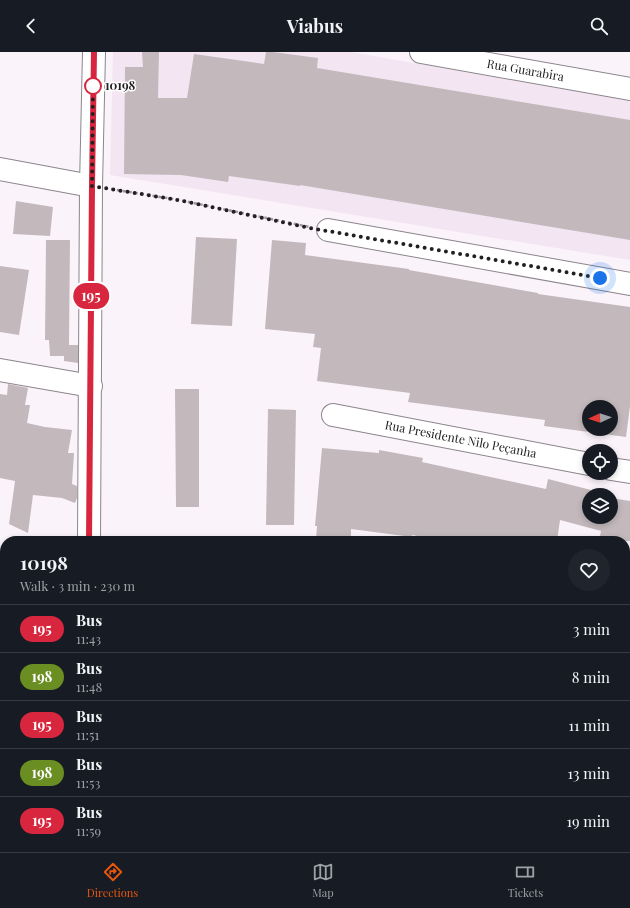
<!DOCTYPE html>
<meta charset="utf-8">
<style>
:root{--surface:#171b24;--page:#20242c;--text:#f1f3f6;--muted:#9ea1a6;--line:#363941;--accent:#ea580c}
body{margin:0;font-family:"Playfair Display",serif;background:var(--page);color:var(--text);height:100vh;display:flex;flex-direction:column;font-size:15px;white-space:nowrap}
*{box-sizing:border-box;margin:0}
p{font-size:13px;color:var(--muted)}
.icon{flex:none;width:22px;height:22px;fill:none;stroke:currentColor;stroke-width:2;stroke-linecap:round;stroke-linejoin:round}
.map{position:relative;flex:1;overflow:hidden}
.details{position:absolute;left:0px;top:484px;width:630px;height:316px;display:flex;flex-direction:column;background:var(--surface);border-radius:16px 16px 0 0;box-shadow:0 2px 6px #0003}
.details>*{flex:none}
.badge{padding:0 8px;border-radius:13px;font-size:14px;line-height:26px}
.needle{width:26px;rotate:267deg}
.buttons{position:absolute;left:582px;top:348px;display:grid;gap:8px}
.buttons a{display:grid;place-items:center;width:36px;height:36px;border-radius:50%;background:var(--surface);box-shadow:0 2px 6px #0003;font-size:20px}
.you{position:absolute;width:20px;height:20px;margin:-10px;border:3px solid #fff;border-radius:50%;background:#1a73e8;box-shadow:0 0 0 6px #1a73e833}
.map>.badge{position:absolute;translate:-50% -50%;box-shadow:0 0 0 2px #fff}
.round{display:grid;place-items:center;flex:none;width:42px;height:42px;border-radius:21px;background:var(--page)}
.summary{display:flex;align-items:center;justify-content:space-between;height:68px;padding:0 20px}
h1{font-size:19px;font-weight:700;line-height:30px}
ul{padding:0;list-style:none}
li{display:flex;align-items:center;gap:12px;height:48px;padding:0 20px;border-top:1px solid var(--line)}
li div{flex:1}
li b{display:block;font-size:15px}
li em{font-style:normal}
li .badge{min-width:44px;font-weight:700;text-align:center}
header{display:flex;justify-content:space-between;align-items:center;height:52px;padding:0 20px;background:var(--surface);font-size:18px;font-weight:700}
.tabs{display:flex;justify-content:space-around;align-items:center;height:56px;border-top:1px solid var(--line);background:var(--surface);font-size:11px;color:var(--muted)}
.tabs a{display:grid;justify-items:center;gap:2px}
.tabs .current{color:var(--accent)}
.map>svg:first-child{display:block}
.built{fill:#f3e5f2}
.green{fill:#feb0b0}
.building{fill:#c3b9bc;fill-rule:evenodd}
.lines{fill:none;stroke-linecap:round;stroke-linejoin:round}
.service-casing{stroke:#8c858c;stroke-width:13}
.minor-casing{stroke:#8c858c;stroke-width:24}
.path{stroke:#9f9a9f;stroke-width:2.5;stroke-dasharray:3 3;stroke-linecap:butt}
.service{stroke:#fff;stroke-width:11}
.minor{stroke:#fff;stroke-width:22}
.tram{stroke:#726d71;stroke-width:1}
.rail{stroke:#726d71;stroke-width:3;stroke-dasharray:5 5;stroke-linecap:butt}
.line-casing{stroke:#fff;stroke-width:9}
.line{stroke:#d7263d;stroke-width:6}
.walk{stroke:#232023;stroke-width:4;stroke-dasharray:0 7.2}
.stop-dot{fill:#fff;stroke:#d7263d;stroke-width:2}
.labels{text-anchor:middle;stroke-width:3;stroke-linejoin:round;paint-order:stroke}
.street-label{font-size:12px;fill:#232023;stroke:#fff}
.stop-label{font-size:12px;font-weight:bold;fill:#232023;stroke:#fff;text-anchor:start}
</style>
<header><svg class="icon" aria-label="back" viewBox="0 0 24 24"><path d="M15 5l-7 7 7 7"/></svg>Viabus<svg class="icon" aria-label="search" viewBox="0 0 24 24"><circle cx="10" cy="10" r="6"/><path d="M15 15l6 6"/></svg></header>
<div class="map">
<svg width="630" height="800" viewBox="0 0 630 800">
<rect width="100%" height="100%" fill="#fbf3fa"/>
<g class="built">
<path d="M113 0H351L630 49V208L110 123Z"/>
<path d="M0 518 5 519V601L0 600Z"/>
</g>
<g class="green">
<path d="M625 617 630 621V652L625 651Z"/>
<path d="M25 795H111V800H53L25 796Z"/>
</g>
<g class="building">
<path d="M142 0H159L158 46H187L194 2 264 12 266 0H273L318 6 317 16 630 68V188L300 133V134L229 124 228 130 181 123 124 122 125 15H143Z"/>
<path d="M16 149 53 155 50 184 13 182Z"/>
<path d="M196 185 237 187 232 274 191 272Z"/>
<path d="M46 188H70L69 293H78V311L64 309V304H50L49 288H45Z"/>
<path d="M272 188 306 191 305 203 409 217V218L538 241V242L630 255V354L626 385 544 374 545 368 408 350 410 341 317 329 321 296 313 295 315 282 265 277ZM589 355H611V377H589Z"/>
<path d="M0 214 29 218 19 283 0 280Z"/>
<path d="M8 332 28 336 25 353H30L27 371 45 375 72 378 68 401H74L72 432 77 434V446L75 451 62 446 33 443 28 481 9 472 15 429 0 426V342L7 343Z"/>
<path d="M175 337H199V455H176Z"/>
<path d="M268 357 296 358 294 473H266Z"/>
<path d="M322 396 379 401V398L423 406 422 410 546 437 548 427 591 438 589 443V465H611V446L630 449V489H599L601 479 560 468 557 489H445L412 483V485L351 477V489H316L317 474H315Z"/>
</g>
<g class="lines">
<defs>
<path id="service" d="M451 800 452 795"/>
<g id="minor">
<path id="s1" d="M421 0 630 37"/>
<path d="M0 117 91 134"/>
<path d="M328 178 630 232"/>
<path d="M0 318 91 334"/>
<path id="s2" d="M333 363 589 412"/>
<path d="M611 417 630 420"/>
<path d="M89 489 91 134 94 0"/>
<path d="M625 601 630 602"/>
<path d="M0 646 5 648"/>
<path d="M625 730 630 731"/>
<path d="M116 800 117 795"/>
<path d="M308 800V795"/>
</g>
</defs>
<use href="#service" class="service-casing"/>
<use href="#minor" class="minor-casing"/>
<g class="path">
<path d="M111 137 179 148 310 175"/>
<path d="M0 619H5"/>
</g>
<use href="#service" class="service"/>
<use href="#minor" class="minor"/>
<g class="tram">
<path d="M0 553 5 554"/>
<path d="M625 656H630"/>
</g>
<g class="rail">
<path d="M0 568 5 569"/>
<path d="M0 592 5 593"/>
<path d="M625 670 630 671"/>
<path d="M625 687 630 688"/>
<path d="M625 700 630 701"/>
</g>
</g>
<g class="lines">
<defs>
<path id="line" d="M89 489 92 134 94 0"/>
</defs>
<use href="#line" class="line-casing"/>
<use href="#line" class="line"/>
<path class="walk" d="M93 34V30L92 134 178 148 310 176 600 226"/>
</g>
<circle class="stop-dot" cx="93" cy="34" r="8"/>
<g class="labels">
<g class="street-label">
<text dy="4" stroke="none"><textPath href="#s1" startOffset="106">Rua Guarabira</textPath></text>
<text dy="4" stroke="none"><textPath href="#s2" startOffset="130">Rua Presidente Nilo Peçanha</textPath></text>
</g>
<g class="stop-label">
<text x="105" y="38">10198</text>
</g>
</g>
</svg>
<div class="buttons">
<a><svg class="needle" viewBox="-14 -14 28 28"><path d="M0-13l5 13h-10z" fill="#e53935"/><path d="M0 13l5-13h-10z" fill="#9ea1a6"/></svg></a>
<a><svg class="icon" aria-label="locate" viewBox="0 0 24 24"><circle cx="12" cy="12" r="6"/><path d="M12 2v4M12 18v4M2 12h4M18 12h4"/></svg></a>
<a><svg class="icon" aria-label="layers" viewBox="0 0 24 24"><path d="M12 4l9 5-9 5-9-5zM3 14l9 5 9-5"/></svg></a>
</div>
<div class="you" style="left:600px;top:226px"></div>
<b class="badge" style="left:91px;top:244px;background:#d7263d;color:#fff">195</b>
<section class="details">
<div class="summary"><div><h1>10198</h1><p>Walk · 3 min · 230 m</p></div><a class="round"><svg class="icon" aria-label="heart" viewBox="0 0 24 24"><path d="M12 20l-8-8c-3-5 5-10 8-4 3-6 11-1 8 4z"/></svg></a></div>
<ul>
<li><span class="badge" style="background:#d7263d;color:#fff">195</span><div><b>Bus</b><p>11:43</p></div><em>3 min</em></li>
<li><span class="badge" style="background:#6b8e23;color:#fff">198</span><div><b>Bus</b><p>11:48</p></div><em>8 min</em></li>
<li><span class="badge" style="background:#d7263d;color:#fff">195</span><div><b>Bus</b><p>11:51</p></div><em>11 min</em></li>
<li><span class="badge" style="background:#6b8e23;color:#fff">198</span><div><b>Bus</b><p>11:53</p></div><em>13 min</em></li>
<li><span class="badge" style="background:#d7263d;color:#fff">195</span><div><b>Bus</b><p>11:59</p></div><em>19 min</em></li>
</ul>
</section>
</div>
<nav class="tabs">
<a class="current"><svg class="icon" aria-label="directions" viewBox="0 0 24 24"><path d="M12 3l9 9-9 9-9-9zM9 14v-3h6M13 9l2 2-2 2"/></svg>Directions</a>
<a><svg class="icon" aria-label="map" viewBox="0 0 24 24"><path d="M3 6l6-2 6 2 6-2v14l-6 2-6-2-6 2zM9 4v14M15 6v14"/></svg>Map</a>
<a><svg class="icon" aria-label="tickets" viewBox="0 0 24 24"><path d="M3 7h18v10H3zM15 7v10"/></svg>Tickets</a>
</nav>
